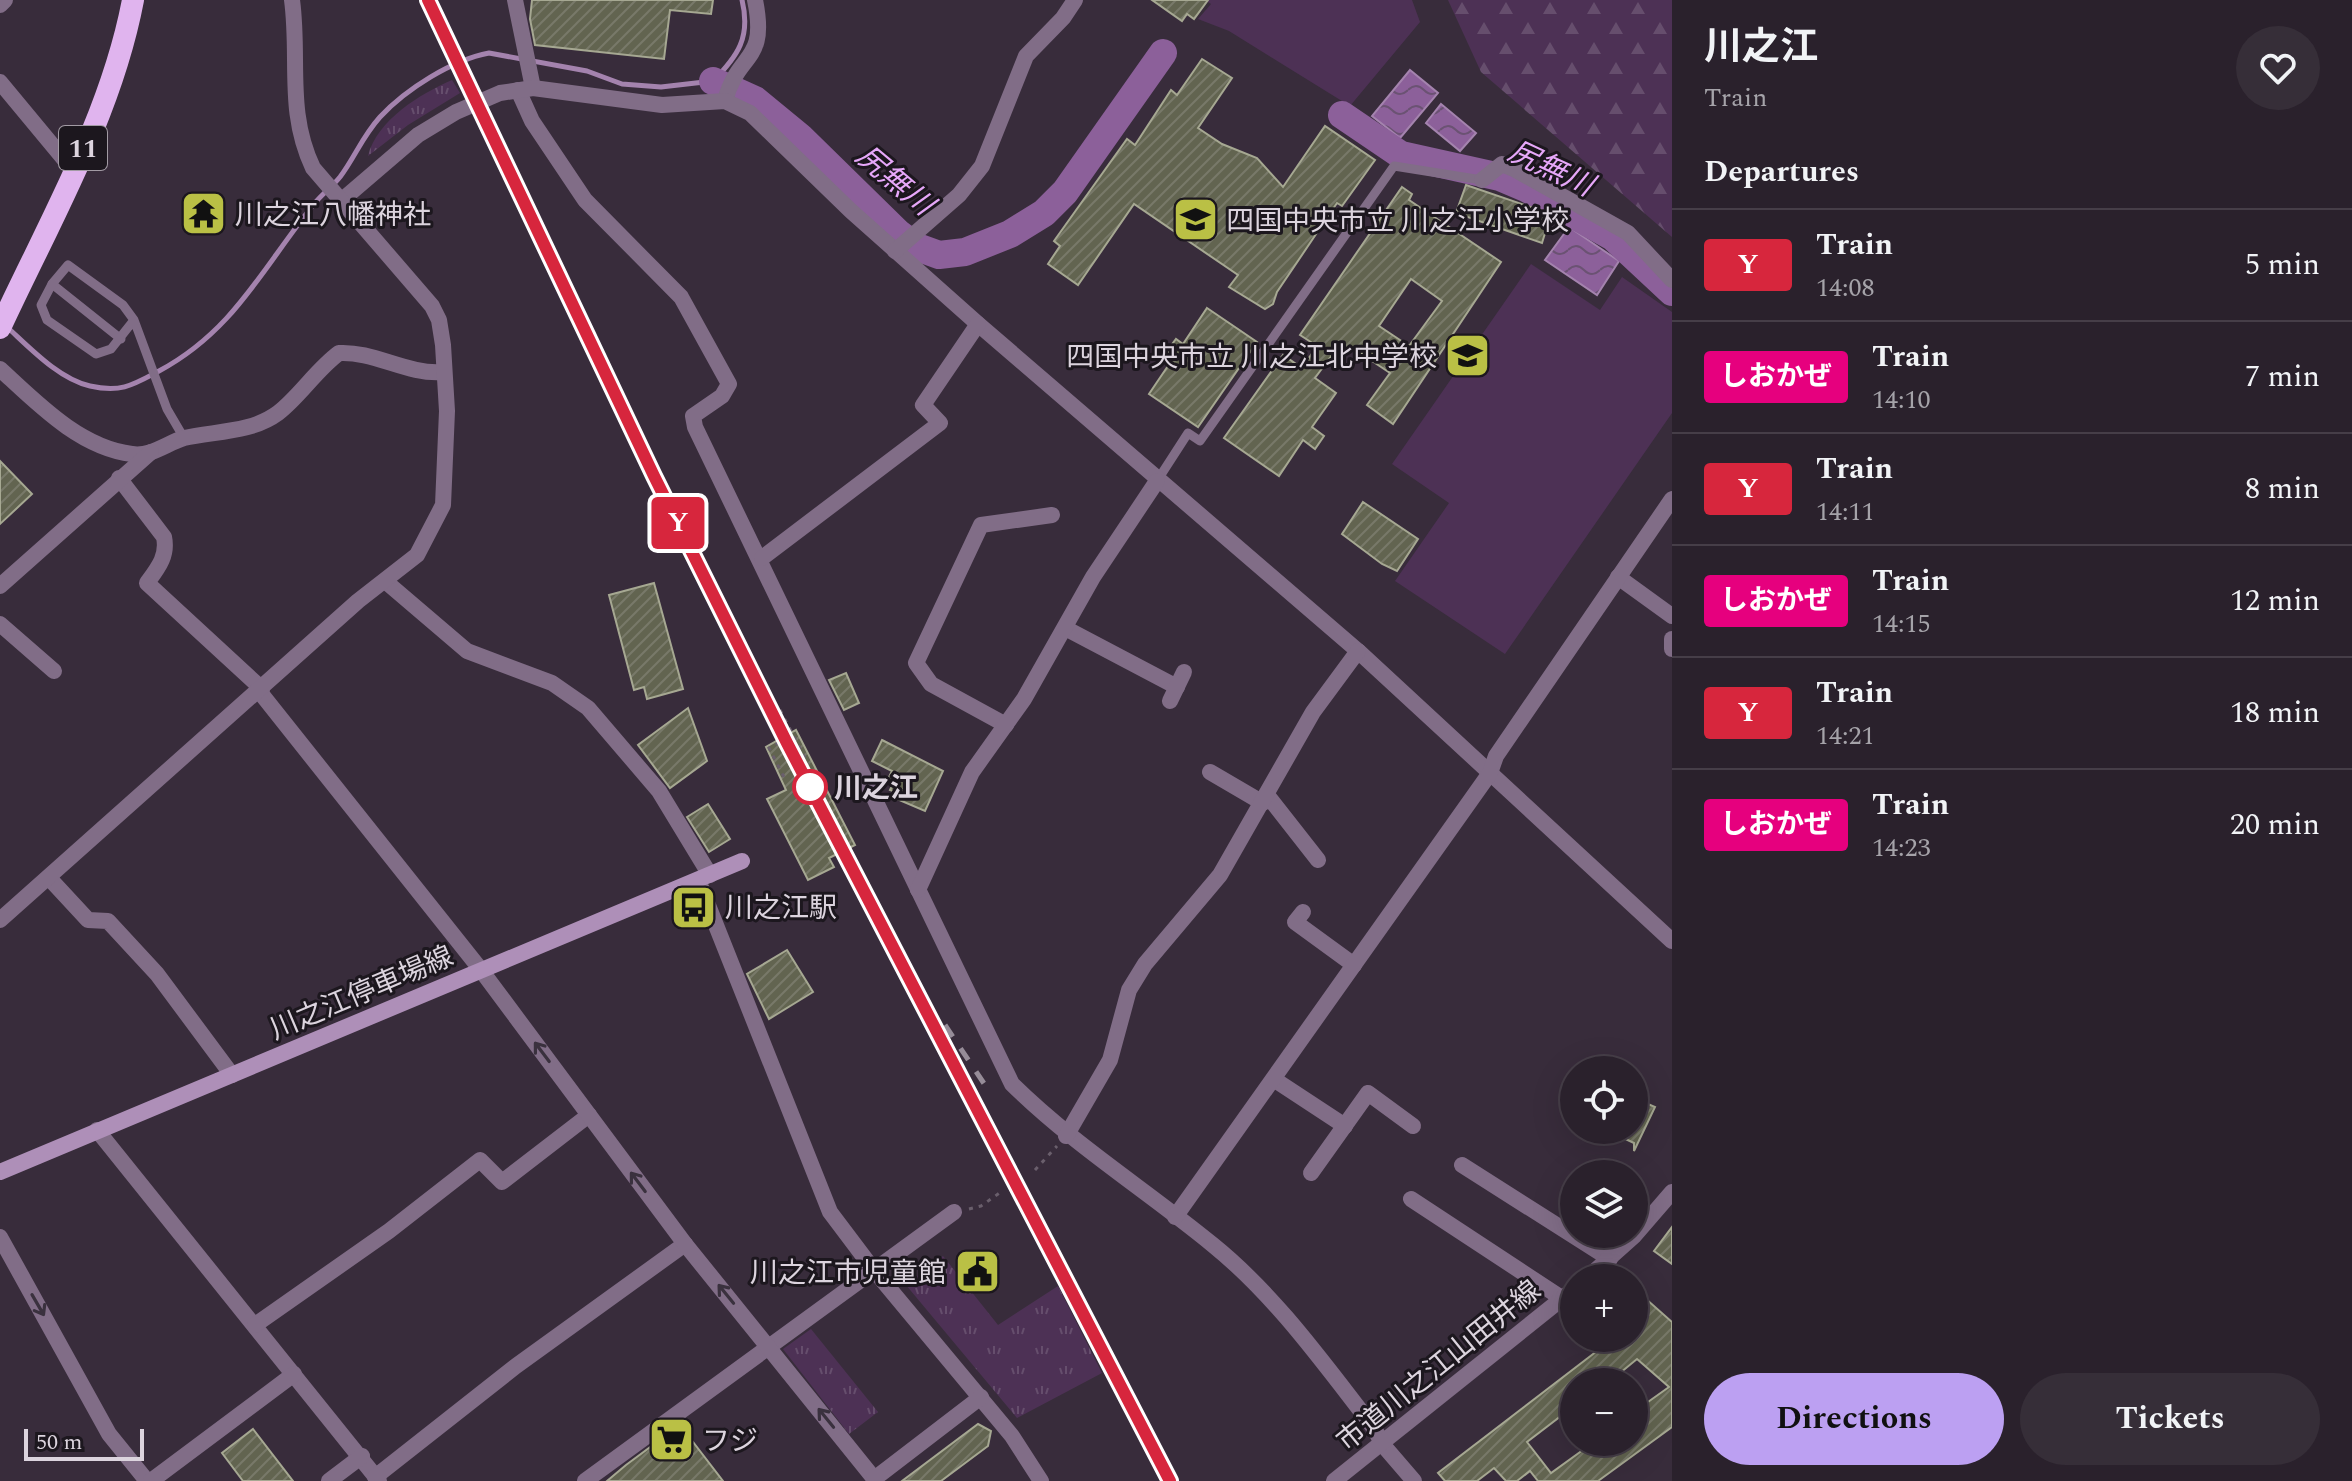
<!DOCTYPE html>
<meta charset="utf-8">
<style>
:root{--surface:#2a212c;--page:#362e38;--text:#f1f3f6;--muted:#a5a3a9;--line:#463e48;--accent:#bca0f2}
body{margin:0;font-family:Spectral,"Noto Sans JP",serif;background:var(--page);color:var(--text);height:100vh;display:flex;flex-direction:column;font-size:30px;white-space:nowrap}
*{box-sizing:border-box;margin:0}
p{font-size:26px;color:var(--muted)}
.icon{flex:none;width:44px;height:44px;fill:none;stroke:currentColor;stroke-width:2;stroke-linecap:round;stroke-linejoin:round}
.map{position:relative;flex:1;overflow:hidden}
.drawer{display:flex;flex-direction:column;background:var(--surface);width:680px}
.drawer>*{flex:none}
.badge{padding:0 16px;border-radius:6px;font-size:28px;line-height:52px}
.tools{position:absolute;left:1560px;top:1056px;display:grid;gap:16px}
.tools a{display:grid;place-items:center;width:88px;height:88px;border-radius:50%;background:var(--surface);box-shadow:0 8px 32px #0002,0 0 0 2px var(--line);font-size:40px}
.scale{position:absolute;left:24px;bottom:20px;width:120px;box-sizing:border-box;padding-left:8px;border:4px solid #dcd4de;border-top:0;font-size:22px;line-height:28px;white-space:nowrap;color:#dcd4de;-webkit-text-stroke:6px #1c171e;paint-order:stroke}
.map>.badge{position:absolute;translate:-50% -50%;box-shadow:0 0 0 4px #fff}
h2{padding:0 32px;font-size:30px;line-height:72px}
.round{display:grid;place-items:center;flex:none;width:84px;height:84px;border-radius:42px;background:var(--page)}
.overview{display:flex;align-items:center;justify-content:space-between;height:136px;padding:0 32px}
h1{font-size:38px;font-weight:700;line-height:60px}
.button{display:flex;gap:16px;margin-top:auto;padding:16px 32px}
.button a{flex:1;height:92px;border-radius:48px;background:var(--accent);color:#111;font-size:32px;font-weight:700;line-height:92px;text-align:center}
.button a+a{background:var(--page);color:var(--text)}
ul{padding:0;list-style:none}
li{display:flex;align-items:center;gap:24px;height:112px;padding:0 32px;border-top:2px solid var(--line)}
li div{flex:1}
li b{display:block;font-size:30px}
li em{font-style:normal}
li .badge{min-width:88px;font-weight:700;text-align:center}
main{display:flex;flex:1;min-height:0}
.map>svg:first-child{display:block}
.grass{fill:url(#grass-tufts)}
.forest{fill:url(#forest-firs)}
.garden{fill:#4d3155}
.water{fill:url(#water-waves);stroke:#a483ae;stroke-width:2}
.lines{fill:none;stroke-linecap:round;stroke-linejoin:round}
.stream{stroke:#a483ae;stroke-width:5}
.river{stroke:#8c609a;stroke-width:28}
.building{fill:url(#building-hatch);stroke:#a6a892;stroke-width:2;fill-rule:evenodd}
.path{stroke:#6a5f6c;stroke-width:3;stroke-dasharray:4 6;stroke-linecap:butt}
.service{stroke:#816d87;stroke-width:9}
.minor{stroke:#816d87;stroke-width:16}
.tertiary{stroke:#816d87;stroke-width:16}
.secondary{stroke:#ae8fb8;stroke-width:16}
.trunk{stroke:#e0b4ee;stroke-width:22}
.rail{stroke:#968c98;stroke-width:5;stroke-dasharray:14 14;stroke-linecap:butt}
.oneway{stroke:#3a313e}
.line-casing{stroke:#fff;stroke-width:18}
.line{stroke:#d7263d;stroke-width:12}
.stop-dot{fill:#fff;stroke:#d7263d;stroke-width:4}
.labels{text-anchor:middle;stroke-width:6;stroke-linejoin:round;paint-order:stroke}
.shield{fill:#1c171e;stroke:#a29ba4;stroke-width:2}
.shield-label{font-size:26px;font-weight:bold;fill:#dcd4de}
.poi-label{font-size:28px;fill:#dcd4de;stroke:#1c171e;text-anchor:start}
.stop-label{font-size:28px;font-weight:bold;fill:#dcd4de;stroke:#1c171e;text-anchor:start}
.street-label{font-size:28px;fill:#dcd4de;stroke:#1c171e}
.water-label{font-size:30px;font-style:italic;fill:#e6a7f9;stroke:#1c171e}
</style>
<main>
<div class="map">
<svg width="1672" height="1481" viewBox="0 0 1672 1481">
<defs>
<pattern id="grass-tufts" width="24" height="20" patternUnits="userSpaceOnUse" patternTransform="scale(2)"><rect width="24" height="20" fill="#4d3155"/><path d="M3 7l-1-3M5 7V3M7 7l1-3M15 17l-1-3M17 17v-4M19 17l1-3" fill="none" stroke="#664e6d"/></pattern>
<pattern id="forest-firs" width="22" height="20" patternUnits="userSpaceOnUse" patternTransform="scale(2)"><rect width="22" height="20" fill="#4d3155"/><path d="M5 1l3.5 6h-7zM16 11l3.5 6h-7z" fill="#664e6d"/></pattern>
<pattern id="water-waves" width="16" height="10" patternUnits="userSpaceOnUse" patternTransform="scale(2)"><rect width="16" height="10" fill="#8c609a"/><path d="M0 5q4-4 8 0t8 0" fill="none" stroke="#6b5273"/></pattern>
<pattern id="building-hatch" width="6" height="6" patternUnits="userSpaceOnUse" patternTransform="scale(2)"><rect width="6" height="6" fill="#626450"/><path d="M-1 1l2-2M0 6l6-6M5 7l2-2" fill="none" stroke="#787969"/></pattern>
</defs>
<rect width="100%" height="100%" fill="#382c3b"/>
<g class="grass">
<path d="M452 80 460 93 408 125 368 156C377 120 420 94 452 80Z"/>
<path d="M943 1256 998 1325 1058 1286 1102 1373 1017 1418 906 1285Z"/>
<path d="M811 1329 878 1412 849 1434 783 1349Z"/>
</g>
<path class="forest" d="M1448 0H1672V237L1481 72Z"/>
<g class="garden">
<path d="M1205 0H1412L1420 22 1350 106 1229 31 1198 19 1211 4Z"/>
<path d="M1531 264 1600 310 1622 277 1672 312V413L1505 654 1395 581 1449 503 1392 464Z"/>
</g>
<g class="water">
<path d="M1410 70 1438 93 1400 138 1372 116Z"/>
<path d="M1441 104 1476 133 1460 151 1426 123Z"/>
<path d="M1569 227 1619 261 1597 295 1545 260Z"/>
</g>
<g class="lines">
<path class="stream" d="M7 327C30 348 59 379 90 386 121 393 133 385 159 371 234 331 263 267 314 204 322 194 332 187 340 177 355 157 362 137 380 117 406 89 452 60 489 53L587 71 622 84 661 87 713 81C738 56 751 37 742 0"/>
<g class="river">
<path d="M713 81 755 100 800 137 898 233 917 247 939 255 965 252 1010 234 1044 213 1065 192 1163 53"/>
<path d="M1342 115 1401 155 1500 177 1526 188 1613 237 1672 292"/>
</g>
</g>
<g class="building">
<path d="M532 0H713L711 14 670 10 664 59 535 45 530 19Z"/>
<path d="M1152 0H1208L1194 19 1187 14 1182 21Z"/>
<path d="M1202 59 1232 78 1198 128 1222 144 1257 158 1283 187 1325 126 1375 160 1342 206 1337 203 1277 292 1273 304 1265 309 1229 287 1238 275 1134 204 1078 285 1048 264 1060 246 1054 241 1127 139 1135 145 1171 90 1177 95Z"/>
<path d="M1466 185 1551 214 1542 243 1456 213Z"/>
<path d="M1402 187 1412 194 1409 200 1501 262 1393 424 1367 405 1390 373 1351 347 1344 357 1335 351 1315 378 1336 393 1312 427 1324 436 1315 449 1303 440 1279 476 1224 438 1283 355 1302 368 1317 346 1300 335ZM1411 279 1442 301 1409 346 1379 326Z"/>
<path d="M1207 308 1257 342 1198 427 1149 394 1174 357 1167 351 1176 339 1183 344Z"/>
<path d="M0 461 32 494 0 524Z"/>
<path d="M1363 502 1418 539 1397 571 1382 564 1342 534Z"/>
<path d="M654 583 683 689 647 699 644 687 634 690 609 595Z"/>
<path d="M846 673 859 703 844 710 829 680Z"/>
<path d="M688 708 707 761 670 788 638 745Z"/>
<path d="M796 730 855 845 829 858 834 867 808 880 767 799 786 790 766 747Z"/>
<path d="M882 740 943 771 925 811 897 799 900 794 890 790 894 782 888 779 892 771 872 761Z"/>
<path d="M708 804 730 839 709 852 687 817Z"/>
<path d="M787 950 813 992 769 1019 747 974Z"/>
<path d="M1634 1098 1655 1107 1634 1151V1143L1606 1130H1634Z"/>
<path d="M1672 1227V1264L1654 1251Z"/>
<path d="M1646 1299 1672 1322V1427L1598 1481H1538L1530 1471 1517 1481H1506L1494 1468 1477 1481H1445L1438 1473 1614 1338H1634V1314ZM1637 1359 1669 1387 1634 1412V1442H1594L1551 1473 1527 1442 1574 1406V1382H1609Z"/>
<path d="M978 1424 991 1431 988 1446 941 1481H902Z"/>
<path d="M680 1425 723 1481H607L626 1465Z"/>
<path d="M253 1429 293 1481H243L222 1453Z"/>
</g>
<g class="lines">
<g class="path">
<path d="M780 710 808 764"/>
<path d="M784 777 769 748 793 735"/>
<path d="M1035 1170 1057 1146"/>
<path d="M969 1209 981 1206 1001 1192"/>
</g>
<g class="service">
<path d="M52 284 121 339"/>
<path d="M134 320 111 349 96 354 47 320 41 305 52 284 68 265 123 305 134 320 167 409 184 438"/>
<path d="M1157 481 1188 433 1200 441 1394 166 1482 180"/>
</g>
<g class="minor">
<path d="M515 0 533 88"/>
<path d="M0 5 5 0"/>
<path d="M0 82 73 170"/>
<path d="M518 90 532 121 585 200 681 297 729 384 722 396 693 416 695 427 1012 1084C1074 1145 1146 1190 1213 1245 1276 1296 1324 1364 1374 1428L1383 1445"/>
<path d="M725 101C738 51 768 64 755 0"/>
<path d="M1482 180 1502 164 1514 169 1628 233 1672 280"/>
<path d="M341 201 418 135 456 112 500 93 533 88 662 105 725 101 750 113 851 211 978 324 1358 651 1672 941"/>
<path d="M895 251 959 195 982 166 1026 56 1063 18 1075 0"/>
<path d="M0 369C37 403 80 448 132 454 151 457 167 443 184 438 215 431 251 433 278 413 300 396 316 370 339 353 374 351 407 375 443 372"/>
<path d="M119 478 164 537C168 556 158 568 147 583L262 689"/>
<path d="M762 558 940 423 923 405 978 324"/>
<path d="M1618 577 1672 616"/>
<path d="M385 581 467 651 552 683 588 708 659 791 710 875"/>
<path d="M0 586 151 452"/>
<path d="M0 624 54 671"/>
<path d="M1065 628 1177 687"/>
<path d="M1672 639V649"/>
<path d="M259 691 481 970"/>
<path d="M1170 701 1184 672"/>
<path d="M1006 725 931 684 916 663 981 525 1052 515"/>
<path d="M1210 772 1263 803"/>
<path d="M1267 795 1318 860"/>
<path d="M50 879 88 920 108 921 157 974 232 1075"/>
<path d="M918 890 972 772 1024 699 1093 577 1157 481"/>
<path d="M1303 912 1295 922 1354 965"/>
<path d="M0 920 358 601 417 555 443 505 447 411 443 345 439 320 432 306 313 168C286 111 300 60 292 0"/>
<path d="M1275 1080 1345 1126"/>
<path d="M97 1130 379 1481"/>
<path d="M1066 1136 1110 1060 1129 990 1145 964 1220 875 1313 712 1358 651"/>
<path d="M1462 1165 1610 1259"/>
<path d="M1311 1173 1368 1093 1413 1126"/>
<path d="M1411 1199 1563 1299"/>
<path d="M1175 1217 1490 773 1496 756 1672 499"/>
<path d="M0 1237 109 1434 147 1481"/>
<path d="M255 1325 389 1231 480 1160 502 1182 589 1115"/>
<path d="M375 1477 516 1366 685 1244"/>
<path d="M151 1481 294 1374"/>
<path d="M329 1481 362 1456"/>
<path d="M585 1481 954 1212"/>
</g>
<g class="tertiary">
<path d="M698 880 830 1212 873 1269 1012 1436 1041 1481"/>
<path d="M481 970 685 1244 876 1481"/>
<path d="M1587 1278 1634 1236 1672 1192"/>
<path d="M1383 1445 1414 1481"/>
<path d="M874 1479 981 1397"/>
<path d="M1334 1481 1574 1289"/>
</g>
<path class="secondary" d="M0 1172 742 861"/>
<path class="trunk" d="M0 328C49 222 111 116 133 0"/>
<g class="rail">
<path d="M428 0 654 476 784 737"/>
<path d="M787 743 1170 1481"/>
<path d="M945 1025 987 1088"/>
</g>
</g>
<defs><path id="oneway-shaft" d="M-6 0H5M1.5-3L5.5 0L1.5 3" fill="none" stroke-width="1.6" stroke-linecap="round" stroke-linejoin="round" transform="scale(2)"/></defs>
<g class="oneway">
<use href="#oneway-shaft" transform="translate(542 1052) rotate(-127)"/>
<use href="#oneway-shaft" transform="translate(638 1182) rotate(-127)"/>
<use href="#oneway-shaft" transform="translate(726 1294) rotate(-129)"/>
<use href="#oneway-shaft" transform="translate(38 1305) rotate(60)"/>
<use href="#oneway-shaft" transform="translate(826 1418) rotate(-129)"/>
</g>
<g class="lines">
<defs>
<path id="line" d="M428 0 654 476 787 743 1170 1481"/>
</defs>
<use href="#line" class="line-casing"/>
<use href="#line" class="line"/>
</g>
<defs>
<symbol id="temple-square" viewBox="-11 -11 22 22"><rect x="-9" y="-9" width="18" height="18" rx="4" fill="#bac045" stroke="#1c171e"/><path d="M0-6L5-2H3V0L6.5 2.5H4V6H1.5V3h-3V6H-4V2.5H-6.5L-3 0V-2H-5Z" fill="#111"/></symbol>
<symbol id="school-square" viewBox="-11 -11 22 22"><rect x="-9" y="-9" width="18" height="18" rx="4" fill="#bac045" stroke="#1c171e"/><path d="M0-5L7-2L0 1L-7-2ZM-4 1L0 2.5L4 1V4Q0 6-4 4Z" fill="#111"/></symbol>
<symbol id="bus-square" viewBox="-11 -11 22 22"><rect x="-9" y="-9" width="18" height="18" rx="4" fill="#bac045" stroke="#1c171e"/><path d="M-5-6H5V4H4V6H2V4H-2V6H-4V4H-5ZM-3.5-4V0h7V-4ZM-3.5 1.2v1.5H-2V1.2ZM2 1.2v1.5H3.5V1.2Z" fill="#111"/></symbol>
<symbol id="civic-square" viewBox="-11 -11 22 22"><rect x="-9" y="-9" width="18" height="18" rx="4" fill="#bac045" stroke="#1c171e"/><path d="M-.6-6.5H3V-4.5H.6V-3L4-1V1h2V6H-6V1h2V-1L-.6-3ZM-1.2 2.5V6h2.4V2.5Z" fill="#111"/></symbol>
<symbol id="supermarket-square" viewBox="-11 -11 22 22"><rect x="-9" y="-9" width="18" height="18" rx="4" fill="#bac045" stroke="#1c171e"/><path d="M-6-5.5h2.5l.6 2H6L4.5 2H-2.5L-4.4-4H-6ZM-1.5 3.2a1.3 1.3 0 1 0 .1 0ZM3 3.2a1.3 1.3 0 1 0 .1 0Z" fill="#111"/></symbol>
</defs>
<g fill-rule="evenodd">
<use href="#temple-square" x="178" y="188" width="51" height="51"/>
<use href="#school-square" x="1170" y="194" width="51" height="51"/>
<use href="#school-square" x="1442" y="330" width="51" height="51"/>
<use href="#bus-square" x="668" y="882" width="51" height="51"/>
<use href="#civic-square" x="952" y="1246" width="51" height="51"/>
<use href="#supermarket-square" x="646" y="1414" width="51" height="51"/>
</g>
<circle class="stop-dot" cx="810" cy="787" r="16"/>
<g class="labels">
<rect class="shield" x="59" y="126" width="48" height="44" rx="6"/>
<g class="shield-label">
<text x="83" y="157">11</text>
</g>
<g class="poi-label">
<text x="235" y="224">川之江八幡神社</text>
<text x="1226" y="230">四国中央市立 川之江小学校</text>
<text x="1437" y="366" text-anchor="end">四国中央市立 川之江北中学校</text>
<text x="725" y="917">川之江駅</text>
<text x="946" y="1282" text-anchor="end">川之江市児童館</text>
<text x="702" y="1450">フジ</text>
</g>
<g class="stop-label">
<text x="834" y="797">川之江</text>
</g>
<g class="street-label">
<text transform="translate(361 992) rotate(-23)" y="10">川之江停車場線</text>
<text transform="translate(1438 1365) rotate(-39)" y="10">市道川之江山田井線</text>
</g>
<g class="water-label">
<text transform="translate(1551 168) rotate(25)" y="10">尻無川</text>
<text transform="translate(895 180) rotate(40)" y="10">尻無川</text>
</g>
</g>
</svg>
<div class="tools">
<a><svg class="icon" aria-label="locate" viewBox="0 0 24 24"><circle cx="12" cy="12" r="6"/><path d="M12 2v4M12 18v4M2 12h4M18 12h4"/></svg></a>
<a><svg class="icon" aria-label="layers" viewBox="0 0 24 24"><path d="M12 4l9 5-9 5-9-5zM3 14l9 5 9-5"/></svg></a>
<a>+</a>
<a>−</a>
</div>
<div class="scale">50 m</div>
<b class="badge" style="left:678px;top:523px;background:#d7263d;color:#fff">Y</b>
</div>
<section class="drawer">
<div class="overview"><div><h1>川之江</h1><p>Train</p></div><a class="round"><svg class="icon" aria-label="heart" viewBox="0 0 24 24"><path d="M12 20l-8-8c-3-5 5-10 8-4 3-6 11-1 8 4z"/></svg></a></div>
<h2>Departures</h2>
<ul>
<li><span class="badge" style="background:#d7263d;color:#fff">Y</span><div><b>Train</b><p>14:08</p></div><em>5 min</em></li>
<li><span class="badge" style="background:#e6007e;color:#fff">しおかぜ</span><div><b>Train</b><p>14:10</p></div><em>7 min</em></li>
<li><span class="badge" style="background:#d7263d;color:#fff">Y</span><div><b>Train</b><p>14:11</p></div><em>8 min</em></li>
<li><span class="badge" style="background:#e6007e;color:#fff">しおかぜ</span><div><b>Train</b><p>14:15</p></div><em>12 min</em></li>
<li><span class="badge" style="background:#d7263d;color:#fff">Y</span><div><b>Train</b><p>14:21</p></div><em>18 min</em></li>
<li><span class="badge" style="background:#e6007e;color:#fff">しおかぜ</span><div><b>Train</b><p>14:23</p></div><em>20 min</em></li>
</ul>
<div class="button"><a>Directions</a><a>Tickets</a></div>
</section>
</main>
